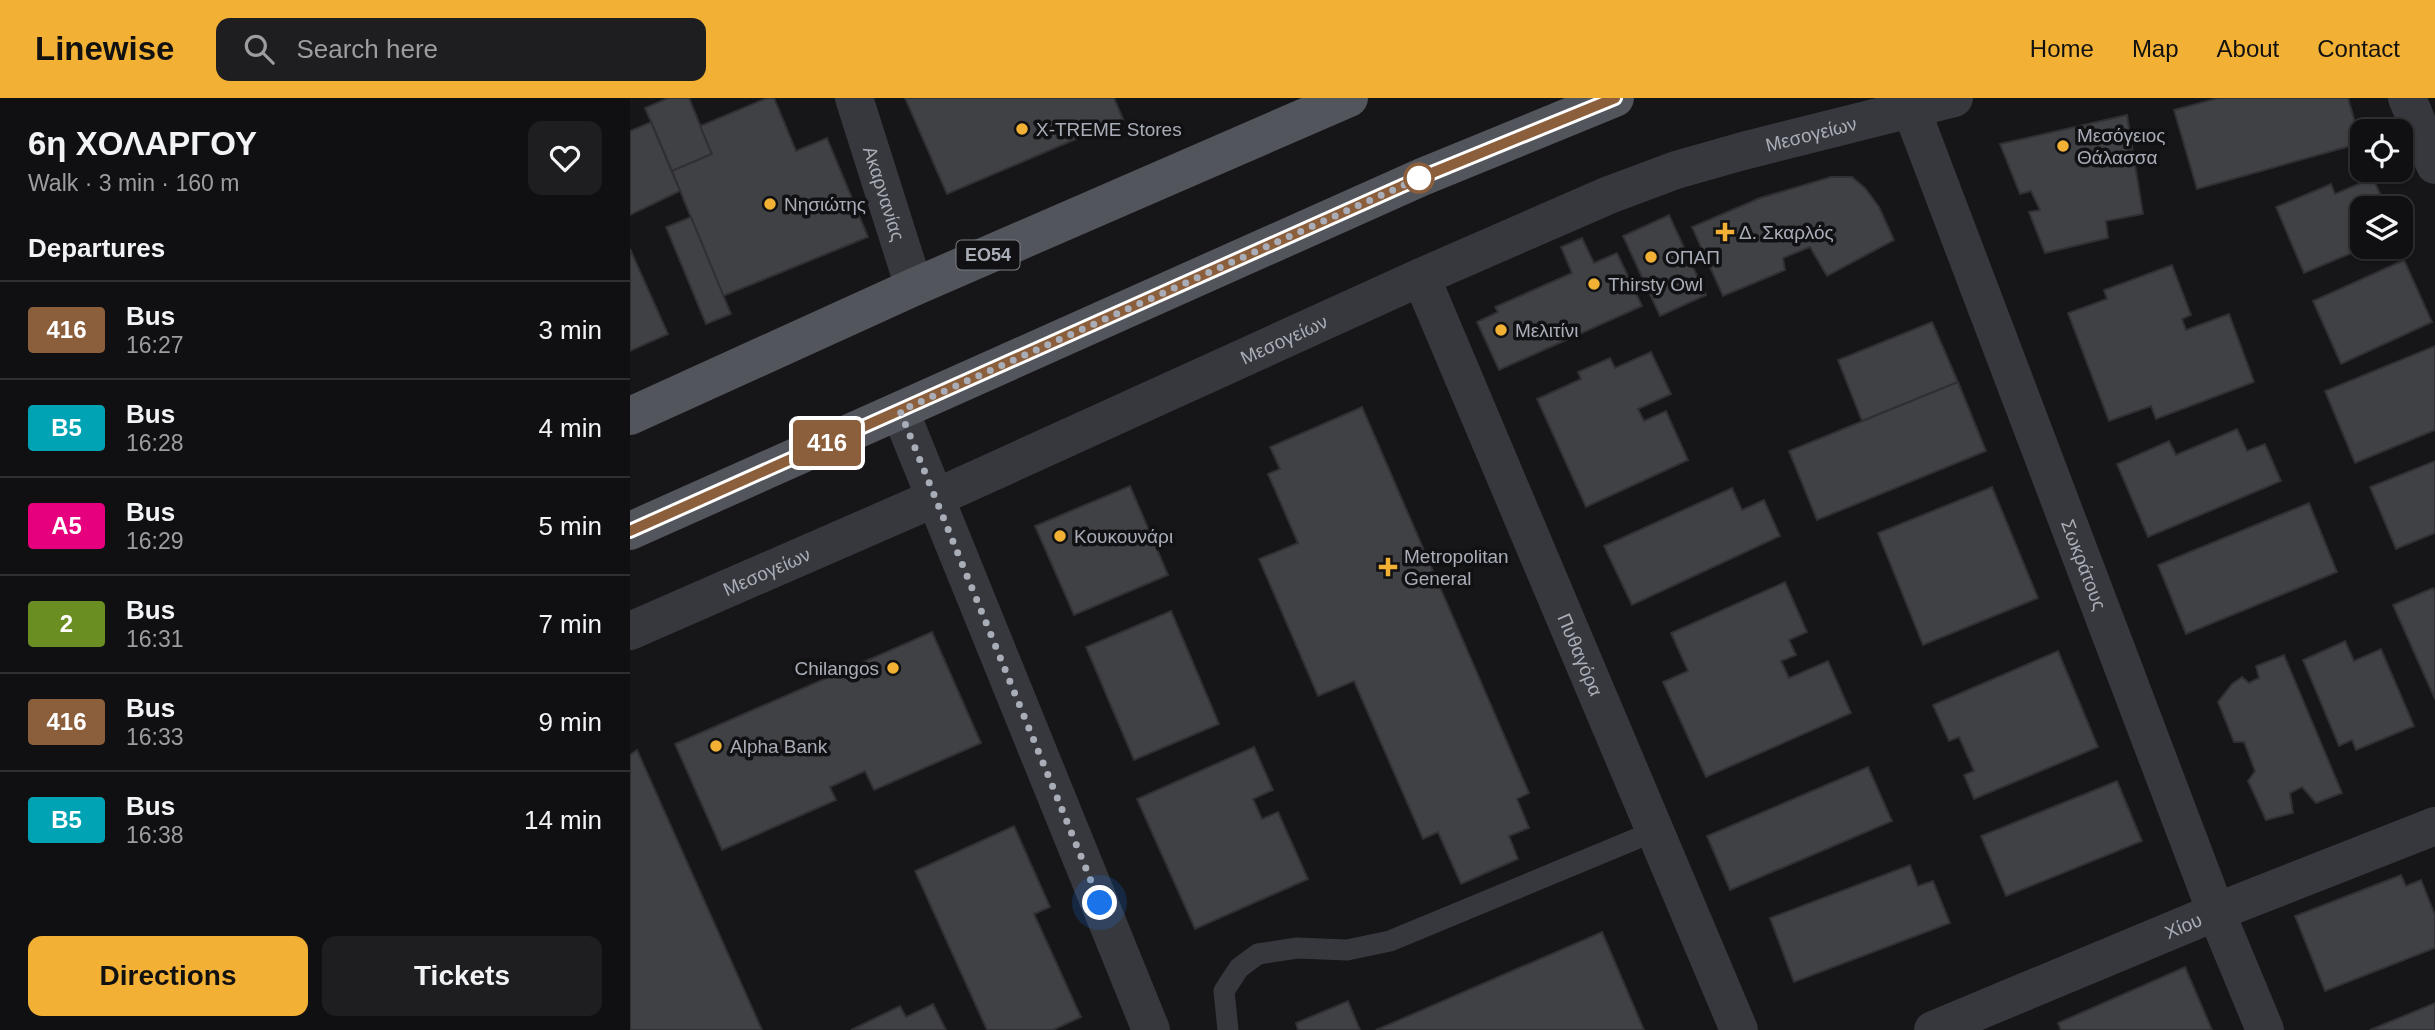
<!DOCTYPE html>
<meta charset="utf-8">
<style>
:root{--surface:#101012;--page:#1e1e20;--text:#f1f3f6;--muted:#9c9d9f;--line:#303032;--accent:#f2b134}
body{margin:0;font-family:Helvetica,sans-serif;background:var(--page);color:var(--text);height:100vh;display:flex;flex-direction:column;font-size:26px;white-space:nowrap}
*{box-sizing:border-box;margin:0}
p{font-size:23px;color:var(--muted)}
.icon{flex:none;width:38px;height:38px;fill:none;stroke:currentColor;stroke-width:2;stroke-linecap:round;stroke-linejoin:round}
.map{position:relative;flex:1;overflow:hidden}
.details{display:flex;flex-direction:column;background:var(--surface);width:630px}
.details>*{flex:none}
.badge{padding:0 14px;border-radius:5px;font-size:24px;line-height:46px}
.controls{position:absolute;left:1720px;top:21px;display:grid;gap:14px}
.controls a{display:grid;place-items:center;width:63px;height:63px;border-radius:14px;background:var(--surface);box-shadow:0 2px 5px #0004,0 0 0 2px var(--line);font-size:35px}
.you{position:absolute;width:35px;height:35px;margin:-18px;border:5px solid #fff;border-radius:50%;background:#1a73e8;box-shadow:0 0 0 10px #1a73e833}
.map>.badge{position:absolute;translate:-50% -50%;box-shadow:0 0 0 4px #fff}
h2{padding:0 28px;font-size:26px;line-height:63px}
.round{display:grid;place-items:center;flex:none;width:74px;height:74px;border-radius:14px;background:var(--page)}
.headline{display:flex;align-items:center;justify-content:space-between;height:119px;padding:0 28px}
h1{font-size:33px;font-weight:600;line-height:52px}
.primary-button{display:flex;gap:14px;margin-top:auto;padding:14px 28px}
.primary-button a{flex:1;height:80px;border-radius:14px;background:var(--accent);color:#111;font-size:28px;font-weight:600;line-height:80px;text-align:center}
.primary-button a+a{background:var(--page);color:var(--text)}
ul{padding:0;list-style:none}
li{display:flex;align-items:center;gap:21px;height:98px;padding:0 28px;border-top:2px solid var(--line)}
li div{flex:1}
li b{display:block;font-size:26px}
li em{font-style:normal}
li .badge{min-width:77px;font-weight:700;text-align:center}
header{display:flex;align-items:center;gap:42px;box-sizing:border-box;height:98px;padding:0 35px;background:var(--accent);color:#111}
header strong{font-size:33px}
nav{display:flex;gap:38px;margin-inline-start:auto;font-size:24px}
.search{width:490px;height:63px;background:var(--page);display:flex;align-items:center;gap:18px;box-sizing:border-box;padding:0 24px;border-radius:14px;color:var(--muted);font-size:26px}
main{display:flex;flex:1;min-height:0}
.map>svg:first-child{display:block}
.building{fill:#404145;stroke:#303034;stroke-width:2}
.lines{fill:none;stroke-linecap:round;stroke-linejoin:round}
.lane{stroke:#37383d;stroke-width:21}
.street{stroke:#37383d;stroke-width:38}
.primary{stroke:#53555c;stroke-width:38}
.line-casing{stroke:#fff;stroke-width:16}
.line{stroke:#8b5e3c;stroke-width:10}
.walk{stroke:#a8adb8;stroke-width:7;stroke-dasharray:0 12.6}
.poi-dot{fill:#f2b134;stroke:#111113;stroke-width:2.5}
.stop-dot{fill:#fff;stroke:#8b5e3c;stroke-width:3.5}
.labels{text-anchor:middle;stroke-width:7;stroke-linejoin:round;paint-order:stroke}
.shield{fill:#111113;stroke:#7b7e86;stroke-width:2}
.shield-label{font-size:18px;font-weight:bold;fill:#a8adb8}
.poi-label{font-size:19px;fill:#a8adb8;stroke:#111113;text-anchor:start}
.street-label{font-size:19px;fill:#a8adb8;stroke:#111113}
</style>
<header>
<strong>Linewise</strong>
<div class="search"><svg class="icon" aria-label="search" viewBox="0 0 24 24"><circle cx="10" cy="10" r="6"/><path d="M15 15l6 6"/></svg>Search here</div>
<nav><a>Home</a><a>Map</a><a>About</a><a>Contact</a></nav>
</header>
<main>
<section class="details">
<div class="headline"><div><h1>6η ΧΟΛΑΡΓΟΥ</h1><p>Walk · 3 min · 160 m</p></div><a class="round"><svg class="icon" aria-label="heart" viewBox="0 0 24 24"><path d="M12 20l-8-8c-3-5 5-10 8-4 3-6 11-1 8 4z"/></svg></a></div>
<h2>Departures</h2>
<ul>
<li><span class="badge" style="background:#8b5e3c;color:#fff">416</span><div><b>Bus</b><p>16:27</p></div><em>3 min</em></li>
<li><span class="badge" style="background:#00a3b4;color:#fff">Β5</span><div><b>Bus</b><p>16:28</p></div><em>4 min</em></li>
<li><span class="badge" style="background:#e6007e;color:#fff">A5</span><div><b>Bus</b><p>16:29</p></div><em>5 min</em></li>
<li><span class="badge" style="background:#6b8e23;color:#fff">2</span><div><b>Bus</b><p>16:31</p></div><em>7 min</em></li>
<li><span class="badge" style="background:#8b5e3c;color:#fff">416</span><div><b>Bus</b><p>16:33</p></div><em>9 min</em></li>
<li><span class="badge" style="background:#00a3b4;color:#fff">Β5</span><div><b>Bus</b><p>16:38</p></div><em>14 min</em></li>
</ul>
<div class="primary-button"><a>Directions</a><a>Tickets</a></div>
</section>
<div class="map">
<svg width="1805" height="932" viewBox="0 0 1805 932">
<rect width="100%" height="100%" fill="#161618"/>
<g class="building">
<path d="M38 0H59L82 56 42 73 15 10Z"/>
<path d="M137 0H144L166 53 197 40 238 139 93 198 42 73 82 56 70 28Z"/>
<path d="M275 0H484L493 21 317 96Z"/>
<path d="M1588 0H1718L1731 45 1567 91 1544 12Z"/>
<path d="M1497 17 1513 116 1476 123 1478 140 1415 155 1399 114 1410 112 1401 93 1390 96 1370 46Z"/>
<path d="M21 24 50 93 0 117V33Z"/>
<path d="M1201 79H1222L1235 90 1249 109 1264 142 1197 178 1180 149 1153 160 1155 172 1093 198 1062 129 1130 100Z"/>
<path d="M1743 80 1756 110H1732V149H1736L1674 175 1646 109 1701 86 1705 96Z"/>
<path d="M1039 117 1076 197 1030 218 993 138Z"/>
<path d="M61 119 101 216 76 226 36 129Z"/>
<path d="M952 140 964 165 987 155 1012 208 869 272 847 224 868 214 865 209 942 175 931 149Z"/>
<path d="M0 151 38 236 0 253Z"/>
<path d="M1774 162 1802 224 1711 266 1683 203Z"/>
<path d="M1542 167 1561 217 1552 221 1556 232 1599 216 1624 284 1526 321 1521 308 1479 323 1438 215 1477 201 1474 192Z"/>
<path d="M1302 224 1328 284 1232 323 1208 262Z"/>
<path d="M1805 248V332L1725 365 1695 293Z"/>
<path d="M1021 254 1041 296 1008 311 1014 323 1036 313 1058 362 956 409 907 301 951 281 948 274 980 260 985 270Z"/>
<path d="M1328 284 1356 353 1187 422 1159 353Z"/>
<path d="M732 309 899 695 887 701 899 730 879 738 888 761 831 786 808 734 793 741 724 583 688 598 629 461 668 445 638 376 650 371 640 349Z"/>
<path d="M1607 331 1617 353 1635 346 1651 383 1518 439 1487 366 1539 343 1546 357Z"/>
<path d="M1805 363V435L1766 451 1740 389Z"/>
<path d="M500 388 538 477 444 517 405 428Z"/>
<path d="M1362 389 1408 500 1293 547 1248 435Z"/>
<path d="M1102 390 1112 412 1134 402 1150 438 1002 507 974 448Z"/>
<path d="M1679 405 1707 474 1556 536 1528 467Z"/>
<path d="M1155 484 1177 534 1159 542 1166 557 1151 563 1159 580 1198 563 1221 615 1076 679 1033 584 1058 573 1041 535Z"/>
<path d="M1803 490 1805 494V601L1763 507Z"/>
<path d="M541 513 589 626 504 662 456 549Z"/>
<path d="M302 534 351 645 244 692 235 673 200 689 206 702 92 752 45 646Z"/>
<path d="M1715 543 1724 563 1751 551 1784 628 1726 652 1722 642 1709 648 1673 562Z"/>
<path d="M1428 553 1468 649 1344 701 1334 677 1344 673 1329 639 1319 643 1303 607Z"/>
<path d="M1654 557 1712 695 1686 705 1672 689 1660 695 1663 715 1636 722 1618 683 1625 673 1614 644H1604L1588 604 1602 586 1612 579 1619 585 1629 580 1626 568Z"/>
<path d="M624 649 643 692 623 701 632 721 648 714 678 781 565 831 507 701Z"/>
<path d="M7 652 132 932H0V657Z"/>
<path d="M1238 669 1262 723 1100 792 1077 738Z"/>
<path d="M1487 683 1512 743 1376 798 1351 738Z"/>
<path d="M384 728 420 809 404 816 451 919 423 932H357L285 773Z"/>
<path d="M1280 767 1288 788 1303 783 1320 825 1164 884 1140 820Z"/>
<path d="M1771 777 1776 788 1791 782 1805 817V850L1695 893 1665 818Z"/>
<path d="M972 834 1014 932H746Z"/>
<path d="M1555 869 1582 932H1431L1428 925Z"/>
<path d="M718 903 730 932H668L666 925Z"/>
<path d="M1805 905V932H1740Z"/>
<path d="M303 906 316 932H221L270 908 276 919Z"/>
</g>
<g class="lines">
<path class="lane" d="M598 932 594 893 609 870 628 856 667 850 717 852 760 843 1025 733"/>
<g class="street">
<path id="s1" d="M224 0 284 189"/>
<path id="s2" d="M1277 0 1586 814 1635 932"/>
<path d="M1777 0 1805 67"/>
<path id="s3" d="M791 179 1109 932"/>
<path d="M270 313 521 932"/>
<path id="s4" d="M0 533 305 400 791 179 979 97 1046 72 1113 53 1324 0"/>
<path id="s5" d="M1303 932 1586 814 1805 728"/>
</g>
<g class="primary">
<path d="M0 318 284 189 719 0"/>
<path d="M0 433 792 79 985 0"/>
</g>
</g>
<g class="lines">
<defs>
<path id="line" d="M0 433 792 79 985 0"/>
</defs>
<use href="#line" class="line-casing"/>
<use href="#line" class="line"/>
<path class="walk" d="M470 805 270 313 792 79 789 80"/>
</g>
<g class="poi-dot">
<circle cx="392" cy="31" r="7"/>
<circle cx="1433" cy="48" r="7"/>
<circle cx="140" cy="106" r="7"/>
<path d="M1091.5 123.5h7v7h7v7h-7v7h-7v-7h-7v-7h7z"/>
<circle cx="1021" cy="159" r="7"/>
<circle cx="964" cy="186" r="7"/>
<circle cx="871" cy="232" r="7"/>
<circle cx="430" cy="438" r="7"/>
<path d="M754.5 458.5h7v7h7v7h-7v7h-7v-7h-7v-7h7z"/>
<circle cx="263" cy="570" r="7"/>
<circle cx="86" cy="648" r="7"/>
</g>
<circle class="stop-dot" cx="789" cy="80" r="14"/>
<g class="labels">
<rect class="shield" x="326.5" y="142.5" width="63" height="29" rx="5"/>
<g class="shield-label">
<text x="358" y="163">ΕΟ54</text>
</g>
<g class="poi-label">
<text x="406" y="38">X-TREME Stores</text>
<text x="1447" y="44">Μεσόγειος<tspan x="1447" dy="22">Θάλασσα</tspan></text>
<text x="154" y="113">Νησιώτης</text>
<text x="1109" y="141">Δ. Σκαρλός</text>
<text x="1035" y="166">ΟΠΑΠ</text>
<text x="978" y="193">Thirsty Owl</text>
<text x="885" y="239">Μελιτίνι</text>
<text x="444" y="445">Κουκουνάρι</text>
<text x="774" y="465">Metropolitan<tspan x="774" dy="22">General</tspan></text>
<text x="249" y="577" text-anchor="end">Chilangos</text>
<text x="100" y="655">Alpha Bank</text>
</g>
<g class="street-label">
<text dy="7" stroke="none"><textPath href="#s4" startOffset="1283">Μεσογείων</textPath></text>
<text dy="7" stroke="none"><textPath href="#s1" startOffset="100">Ακαρνανίας</textPath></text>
<text dy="7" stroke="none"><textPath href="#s4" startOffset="716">Μεσογείων</textPath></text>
<text dy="7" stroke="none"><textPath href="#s2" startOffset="499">Σωκράτους</textPath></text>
<text dy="7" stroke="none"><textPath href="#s4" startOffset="149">Μεσογείων</textPath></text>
<text dy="7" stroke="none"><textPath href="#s3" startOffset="410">Πυθαγόρα</textPath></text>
<text dy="7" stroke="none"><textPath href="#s5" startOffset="271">Χίου</textPath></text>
</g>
</g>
</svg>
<div class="controls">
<a><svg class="icon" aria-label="locate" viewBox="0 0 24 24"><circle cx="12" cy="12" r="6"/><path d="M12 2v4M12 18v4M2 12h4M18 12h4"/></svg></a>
<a><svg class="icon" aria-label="layers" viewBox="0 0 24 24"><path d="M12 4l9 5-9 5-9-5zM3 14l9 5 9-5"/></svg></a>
</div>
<div class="you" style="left:470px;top:805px"></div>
<b class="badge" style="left:197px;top:345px;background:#8b5e3c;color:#fff">416</b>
</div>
</main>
